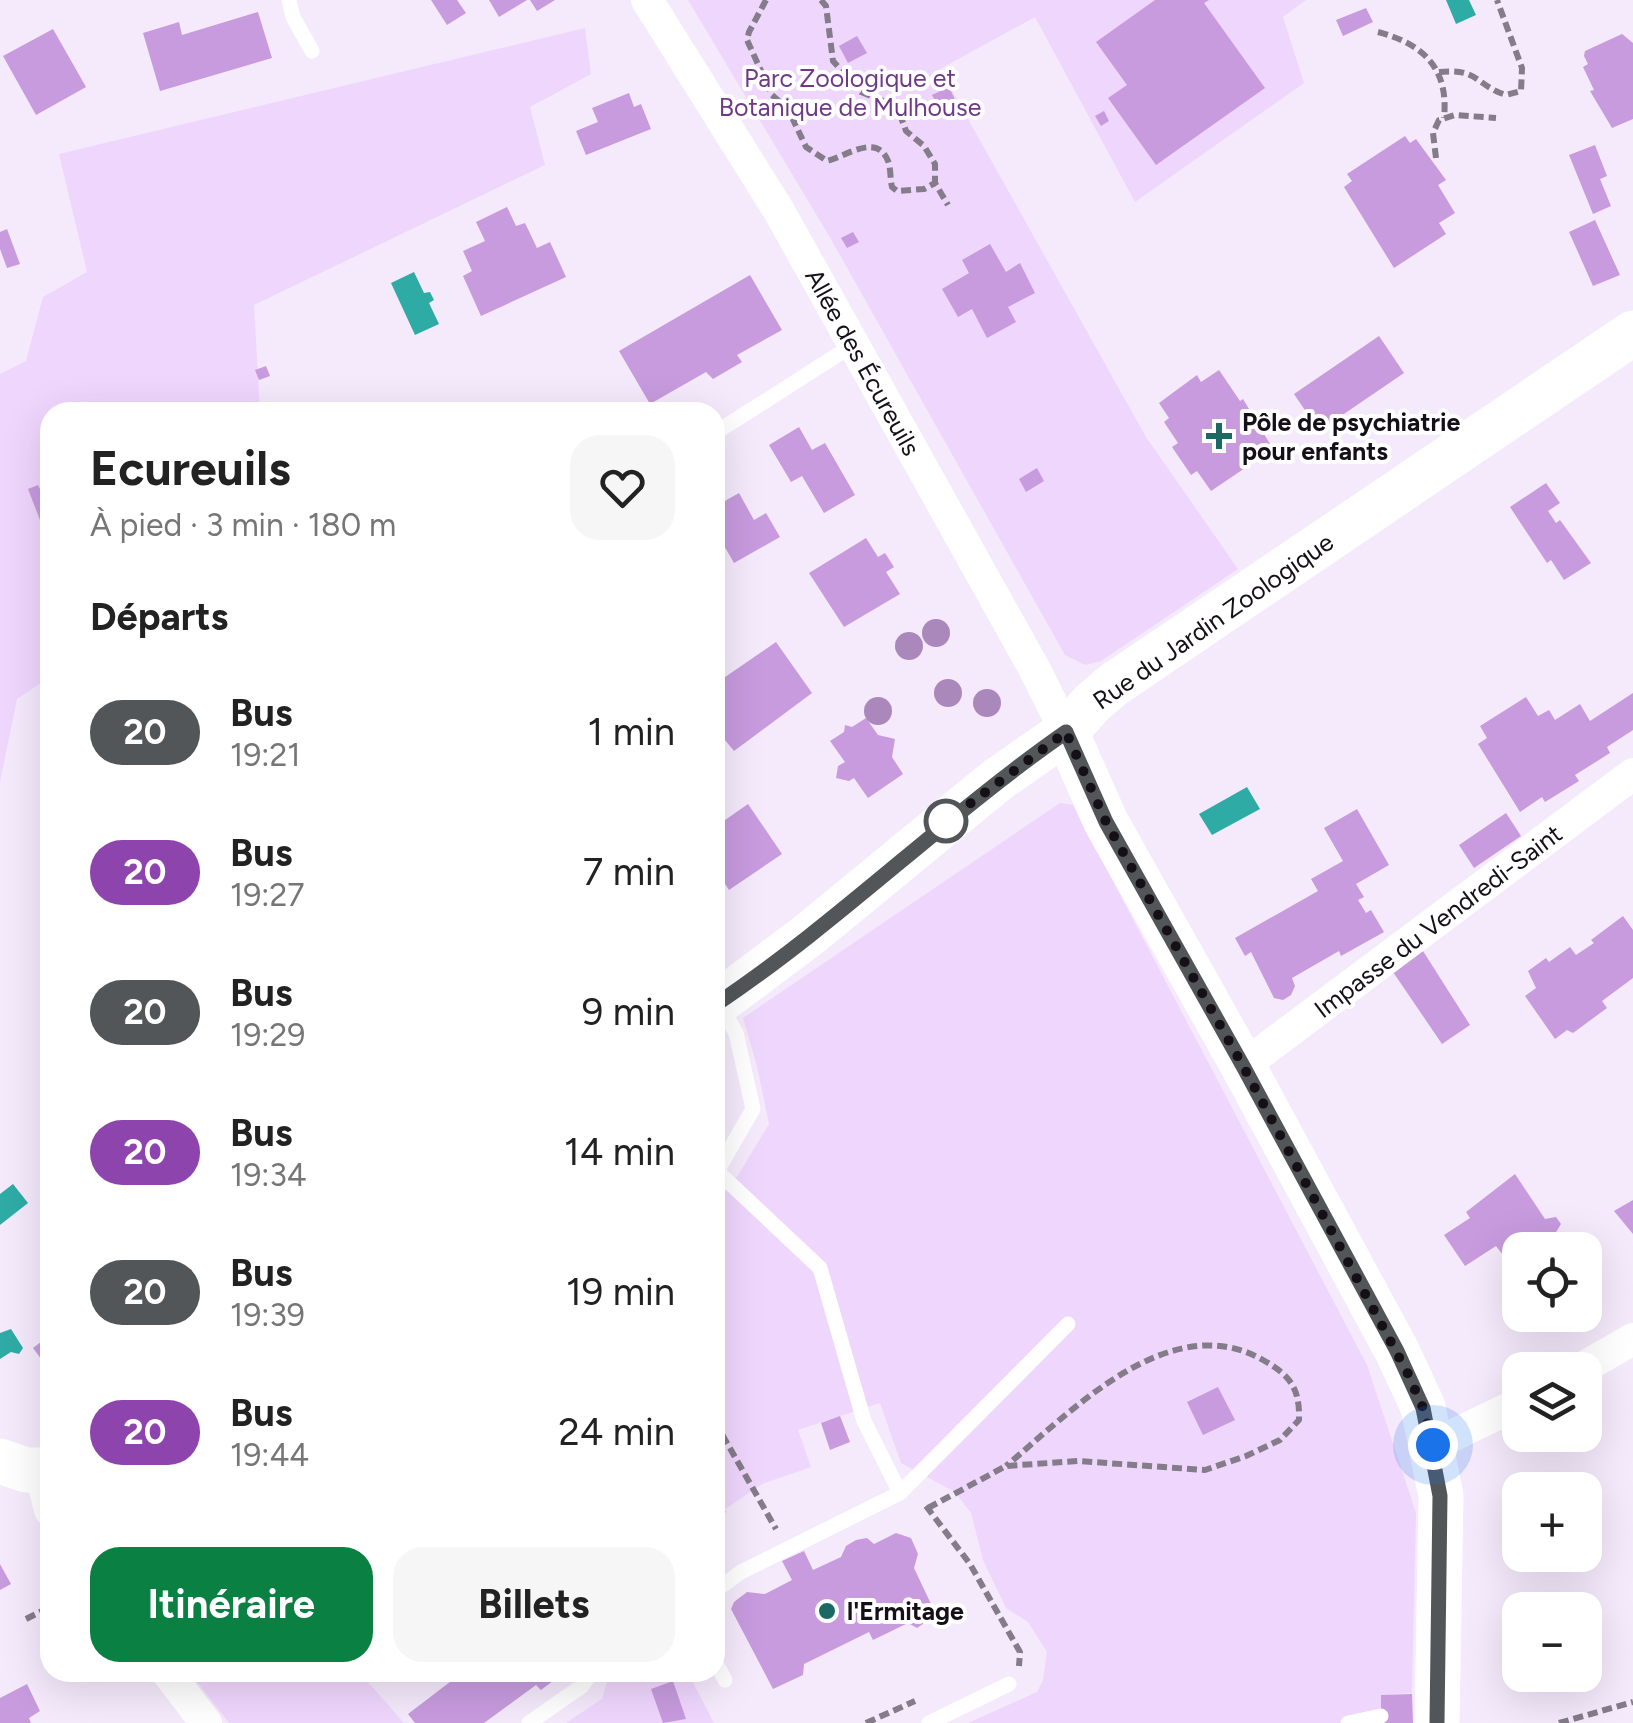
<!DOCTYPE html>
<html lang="fr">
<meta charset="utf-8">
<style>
:root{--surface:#fff;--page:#f6f6f6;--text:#222;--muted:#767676;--accent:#0b8043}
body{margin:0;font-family:Figtree,sans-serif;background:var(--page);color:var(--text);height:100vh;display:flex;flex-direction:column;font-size:38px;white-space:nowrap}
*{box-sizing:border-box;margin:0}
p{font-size:32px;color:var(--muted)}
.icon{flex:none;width:55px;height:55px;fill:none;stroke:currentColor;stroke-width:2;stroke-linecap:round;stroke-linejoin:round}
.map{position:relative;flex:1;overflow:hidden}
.sheet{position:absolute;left:40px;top:402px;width:685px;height:1280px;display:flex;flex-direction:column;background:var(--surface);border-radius:30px;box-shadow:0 10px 40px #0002}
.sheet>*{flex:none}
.badge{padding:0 20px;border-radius:32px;font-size:35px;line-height:65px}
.controls{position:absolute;left:1502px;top:1232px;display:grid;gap:20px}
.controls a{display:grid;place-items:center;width:100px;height:100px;border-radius:20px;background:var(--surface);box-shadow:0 10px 40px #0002;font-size:50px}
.you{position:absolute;width:50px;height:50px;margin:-25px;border:8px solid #fff;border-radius:50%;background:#1a73e8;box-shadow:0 0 0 15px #1a73e833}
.map>.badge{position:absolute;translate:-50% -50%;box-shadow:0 0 0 5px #fff}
h2{padding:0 50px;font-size:38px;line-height:90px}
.round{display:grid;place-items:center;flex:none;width:105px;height:105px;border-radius:30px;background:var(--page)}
.overview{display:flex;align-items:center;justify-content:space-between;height:170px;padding:0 50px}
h1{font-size:48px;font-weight:700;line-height:75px}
.cta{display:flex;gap:20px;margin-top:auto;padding:20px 50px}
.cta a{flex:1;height:115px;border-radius:30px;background:var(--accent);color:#fff;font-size:40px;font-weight:700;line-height:115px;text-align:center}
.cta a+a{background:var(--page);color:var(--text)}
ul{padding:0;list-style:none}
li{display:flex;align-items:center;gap:30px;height:140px;padding:0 50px}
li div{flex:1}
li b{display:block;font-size:38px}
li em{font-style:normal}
li .badge{min-width:110px;font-weight:700;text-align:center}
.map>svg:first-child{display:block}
.green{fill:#efd6fd}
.water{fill:#2faba6}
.building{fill:#c79bde}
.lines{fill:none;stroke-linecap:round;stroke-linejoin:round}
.path{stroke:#847c89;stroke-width:6;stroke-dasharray:10 5;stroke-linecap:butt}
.service{stroke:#fff;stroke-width:15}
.minor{stroke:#fff;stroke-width:32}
.secondary{stroke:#fff;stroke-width:45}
.tree{fill:#ab88bc}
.line-casing{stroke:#fff;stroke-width:22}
.line{stroke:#535658;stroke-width:15}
.walk{stroke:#151018;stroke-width:10;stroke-dasharray:0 18}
.poi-dot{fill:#1b6864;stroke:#fff;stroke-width:4}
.stop-dot{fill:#fff;stroke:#535658;stroke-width:5}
.labels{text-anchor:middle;stroke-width:8;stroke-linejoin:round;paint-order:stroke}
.park-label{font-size:25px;fill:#6f3988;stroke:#fff}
.street-label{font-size:25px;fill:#151018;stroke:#fff}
.poi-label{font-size:25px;font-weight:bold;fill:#151018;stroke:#fff;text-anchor:start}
</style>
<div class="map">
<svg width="1633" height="1723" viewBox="0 0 1633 1723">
<rect width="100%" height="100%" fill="#f5e9fc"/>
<g class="green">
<path d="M688 0H1306L1283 17 1304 83 1135 202 1035 17 940 69 1146 437 1238 569 1101 661 1085 665 1065 655 832 241Z"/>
<path d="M585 28 591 74 530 107 545 165 254 305 260 412H50V677L17 699 0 782V374L26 361 43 297 87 272 59 154Z"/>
<path d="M1060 803 1073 805 1367 1365 1416 1513 1412 1693 1381 1695V1723H968L1037 1692 1043 1680 1047 1652 1028 1622 1006 1608 983 1560 971 1513 955 1492 901 1463 880 1403 798 1430 811 1467 762 1484 715 1516V1191L737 1177 769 1124 757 1066 743 1018Z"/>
<path d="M610 1672 688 1673 714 1723H566L602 1699Z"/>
<path d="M190 1673H360L404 1723H229Z"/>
</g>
<g class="water">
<path d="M1446 0H1469L1476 15 1456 24Z"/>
<path d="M414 272 424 293 430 292 434 300 429 303 439 324 415 335 391 283Z"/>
<path d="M1247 787 1260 809 1212 835 1199 814Z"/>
<path d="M13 1184 28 1203 0 1225V1194Z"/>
<path d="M11 1329 23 1348 19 1354 11 1352 0 1359V1333Z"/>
</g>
<g class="building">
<path d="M431 0H457L466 13 447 25Z"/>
<path d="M489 0H527L499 17Z"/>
<path d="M530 0H555L537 11Z"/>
<path d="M1155 0H1209L1204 3 1265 88 1156 165 1108 98 1127 85 1096 42Z"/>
<path d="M1366 8 1373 22 1343 36 1336 20Z"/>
<path d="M258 12 272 58 160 91 143 33 179 22 182 35Z"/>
<path d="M53 29 86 87 36 115 3 56Z"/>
<path d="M1622 34 1633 43V119L1612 128 1590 91 1594 90 1583 67 1588 64 1584 56 1585 51Z"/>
<path d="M857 36 867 53 848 63 839 46Z"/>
<path d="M949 87 961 112 945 120 932 95Z"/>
<path d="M629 93 634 107 641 104 651 129 586 155 576 131 598 122 592 108Z"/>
<path d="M1104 111 1109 121 1101 126 1095 116Z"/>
<path d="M1405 136 1410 143 1416 139 1446 180 1438 185 1455 213 1439 223 1446 234 1394 268 1344 187 1352 181 1347 174Z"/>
<path d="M1595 145 1607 176 1600 179 1611 206 1593 214 1569 155Z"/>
<path d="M507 207 516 226 525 223 537 248 550 242 566 277 481 316 463 276 472 271 463 251 485 241 476 222Z"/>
<path d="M1595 220 1620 275 1593 286 1569 232Z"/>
<path d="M7 229 20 264 7 268 0 249V232Z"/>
<path d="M853 232 859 242 847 248 841 238Z"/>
<path d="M990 244 1006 272 1020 263 1035 293 1008 307 1016 322 987 338 972 309 958 317 942 289 969 273 962 260Z"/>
<path d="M750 275 782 330 737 355 742 362 713 379 706 372 650 404 619 351Z"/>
<path d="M1379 336 1404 373 1319 431 1294 394Z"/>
<path d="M266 366 270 376 259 380 255 370Z"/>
<path d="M1219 370 1240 401 1243 399 1273 449 1211 491 1197 471 1191 475 1172 447 1178 443 1164 422 1169 418 1159 403 1197 375 1201 382Z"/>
<path d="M799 427 812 450 825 443 855 495 824 513 802 476 791 482 769 445Z"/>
<path d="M1037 468 1044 481 1026 492 1019 479Z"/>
<path d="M1546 483 1560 503 1548 511 1556 523 1560 520 1591 563 1564 580 1551 560 1547 563 1510 507Z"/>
<path d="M38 485 50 509V516L40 520 28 489Z"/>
<path d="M715 487 723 502 739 493 754 520 766 513 780 537 734 563 715 530Z"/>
<path d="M866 538 878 557 885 553 894 567 886 572 900 594 844 627 809 573Z"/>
<path d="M776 642 812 693 734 751 715 728V684Z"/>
<path d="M1633 693V730L1607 747 1610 753 1575 775 1579 781 1545 802 1542 797 1520 812 1478 744 1487 738 1480 726 1526 697 1538 716 1549 710 1555 720 1580 704 1590 721Z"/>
<path d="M866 718 878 735 895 739 892 757 903 774 868 798 854 778 849 781 836 778 838 766 845 762 830 741 844 732 845 725 852 727Z"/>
<path d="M748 804 782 854 729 890 715 868V827Z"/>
<path d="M1357 809 1389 865 1356 884 1364 897 1358 900 1366 913 1371 910 1384 932 1341 956 1339 951 1292 978 1295 986 1291 995 1283 1000 1274 998 1251 952 1245 956 1235 938 1318 891 1311 879 1343 861 1324 828Z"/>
<path d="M1506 813 1521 836 1474 868 1459 845Z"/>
<path d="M1623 916 1633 930V978L1602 1001 1607 1008 1573 1033 1567 1030 1555 1039 1525 996 1536 988 1528 971 1546 958 1549 962 1570 947 1576 955 1594 943 1591 940Z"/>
<path d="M1423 951 1470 1025 1442 1044 1393 972Z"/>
<path d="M1515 1174 1545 1219 1556 1217 1561 1224 1555 1234 1566 1250H1520V1277L1496 1246 1465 1266 1444 1235 1470 1218 1466 1212Z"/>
<path d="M1633 1200V1234L1614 1211Z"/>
<path d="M50 1335V1371L33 1348Z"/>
<path d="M1218 1387 1235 1420 1203 1435 1187 1402Z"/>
<path d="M840 1416 850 1442 830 1450 821 1423Z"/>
<path d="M718 1501 726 1512 715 1519V1503Z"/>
<path d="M896 1533 911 1538 918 1554 914 1568 931 1604 923 1611 926 1618 923 1624 917 1628 908 1623 873 1640 869 1632 804 1664 803 1675 773 1689 731 1609 734 1602 747 1592 765 1594 792 1580 782 1561 804 1551 813 1570 841 1557 846 1546 856 1540 867 1538 874 1544Z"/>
<path d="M0 1564 11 1584 0 1590Z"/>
<path d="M463 1672H565L541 1690 536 1685 484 1723H415L408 1714Z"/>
<path d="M673 1681 686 1719 663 1723 651 1689Z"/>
<path d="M27 1684 40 1711 29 1718 31 1723H0V1698Z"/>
<path d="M1412 1694 1413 1723H1381V1695Z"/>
</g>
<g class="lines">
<g class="path">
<path d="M766 0 749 32 747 40 772 95 788 109 806 147 827 161C845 157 877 132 888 161 891 168 890 179 892 187L897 191 924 189 935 183"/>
<path d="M821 0 826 6 833 61 861 92 888 103 899 112 906 131 924 146 935 164V183L948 205"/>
<path d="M1378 32C1424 44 1449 69 1444 118"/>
<path d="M1439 72C1479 68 1475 85 1506 95L1521 91 1522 68 1497 0"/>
<path d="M1436 158 1433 133 1439 120 1455 115 1496 118"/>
<path d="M715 1422 776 1529"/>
<path d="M926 1506 970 1564 1020 1652 1019 1666"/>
<path d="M928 1508 1006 1466 1078 1461 1205 1470 1246 1456 1280 1440 1299 1420C1300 1388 1290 1375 1263 1360 1170 1307 1072 1411 1006 1466"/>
<path d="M26 1619 50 1607"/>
<path d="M866 1723 915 1701"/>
<path d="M1559 1723 1633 1702"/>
</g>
<g class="service">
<path d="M289 0 293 17 312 51"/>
<path d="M715 433 853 345"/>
<path d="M719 1173 820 1268 864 1421 900 1493"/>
<path d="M715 1175 753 1109 736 1033 721 1006"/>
<path d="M715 1591 741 1572 900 1493 1068 1324"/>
<path d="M715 1661 725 1680"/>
<path d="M529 1723 582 1686 592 1672"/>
<path d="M929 1723 1009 1684"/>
<path d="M1348 1723 1381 1716"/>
</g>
<g class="minor">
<path d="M647 0 779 211 1035 670 1066 732"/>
<path d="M1243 1066 1633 774"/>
<path d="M1579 1370 1633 1339"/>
<path d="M1433 1445 1520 1403"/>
<path d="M40 1470 50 1510"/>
<path d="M167 1672 206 1723"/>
</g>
<g class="secondary">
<path d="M1066 732 1106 822 1243 1066 1397 1351 1423 1407 1441 1496 1437 1723"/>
<path d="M715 1005 811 933 997 780 1066 732 1092 703 1113 685 1633 333"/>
<path d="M0 1461 26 1470H50"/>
</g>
</g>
<g class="tree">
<circle cx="936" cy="633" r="14"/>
<circle cx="909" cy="646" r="14"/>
<circle cx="948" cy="693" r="14"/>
<circle cx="987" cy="703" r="14"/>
<circle cx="878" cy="711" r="14"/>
</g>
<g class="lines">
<defs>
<path id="line" d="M715 1005C838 923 944 817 1066 732L1106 822 1243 1066 1397 1351 1423 1408 1440 1496 1437 1723"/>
</defs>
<use href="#line" class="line-casing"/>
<use href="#line" class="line"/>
<path class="walk" d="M946 821 944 823 1066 732 1106 822 1243 1066 1408 1374 1423 1408 1433 1445"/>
</g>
<g class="poi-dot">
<path d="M1214 421h10v10h10v10h-10v10h-10v-10h-10v-10h10z"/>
<circle cx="827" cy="1611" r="10"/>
</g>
<circle class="stop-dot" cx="946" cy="821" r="20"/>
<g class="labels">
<g class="park-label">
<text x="850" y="87">Parc Zoologique et<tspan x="850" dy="29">Botanique de Mulhouse</tspan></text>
</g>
<g class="street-label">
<text transform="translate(863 362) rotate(61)" y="9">Allée des Écureuils</text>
<text transform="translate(1213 621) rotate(-35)" y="9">Rue du Jardin Zoologique</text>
<text transform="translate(1438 921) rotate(-37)" y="9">Impasse du Vendredi-Saint</text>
</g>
<g class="poi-label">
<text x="1242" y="431">Pôle de psychiatrie<tspan x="1242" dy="29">pour enfants</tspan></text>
<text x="847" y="1620">l'Ermitage</text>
</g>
</g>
</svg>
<div class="controls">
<a><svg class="icon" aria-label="locate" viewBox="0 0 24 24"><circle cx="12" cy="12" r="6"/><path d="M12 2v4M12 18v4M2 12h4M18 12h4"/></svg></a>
<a><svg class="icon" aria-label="layers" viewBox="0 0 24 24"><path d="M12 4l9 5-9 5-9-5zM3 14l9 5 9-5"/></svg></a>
<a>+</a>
<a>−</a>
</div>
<div class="you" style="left:1433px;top:1445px"></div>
<section class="sheet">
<div class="overview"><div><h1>Ecureuils</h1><p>À pied · 3 min · 180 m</p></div><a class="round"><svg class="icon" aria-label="heart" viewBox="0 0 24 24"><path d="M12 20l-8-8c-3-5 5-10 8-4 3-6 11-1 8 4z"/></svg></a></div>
<h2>Départs</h2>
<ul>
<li><span class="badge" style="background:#535658;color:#fff">20</span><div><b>Bus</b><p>19:21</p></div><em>1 min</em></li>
<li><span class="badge" style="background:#8e44ad;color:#fff">20</span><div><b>Bus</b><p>19:27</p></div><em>7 min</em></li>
<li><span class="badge" style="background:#535658;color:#fff">20</span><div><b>Bus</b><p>19:29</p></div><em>9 min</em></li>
<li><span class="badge" style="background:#8e44ad;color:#fff">20</span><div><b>Bus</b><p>19:34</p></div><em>14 min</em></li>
<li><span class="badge" style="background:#535658;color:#fff">20</span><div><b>Bus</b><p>19:39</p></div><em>19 min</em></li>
<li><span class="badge" style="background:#8e44ad;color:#fff">20</span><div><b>Bus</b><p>19:44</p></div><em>24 min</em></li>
</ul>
<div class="cta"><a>Itinéraire</a><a>Billets</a></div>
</section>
</div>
